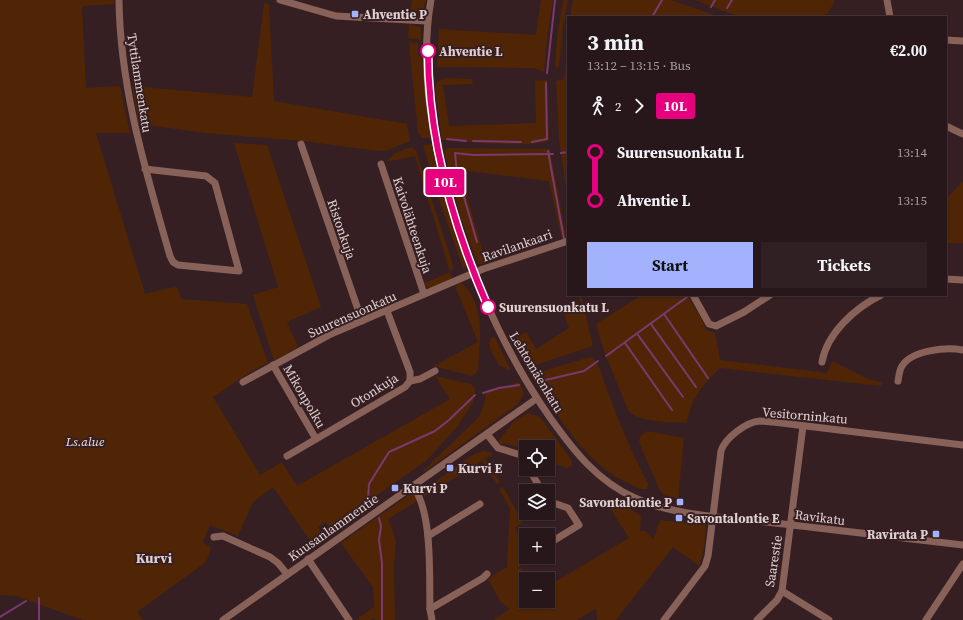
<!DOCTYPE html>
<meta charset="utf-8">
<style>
:root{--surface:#28171a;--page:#302023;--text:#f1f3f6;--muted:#a59fa2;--line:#443639;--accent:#a2b2fd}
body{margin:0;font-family:"Source Serif 4",serif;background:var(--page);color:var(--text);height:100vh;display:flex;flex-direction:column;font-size:15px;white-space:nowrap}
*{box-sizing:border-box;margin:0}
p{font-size:13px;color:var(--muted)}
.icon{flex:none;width:22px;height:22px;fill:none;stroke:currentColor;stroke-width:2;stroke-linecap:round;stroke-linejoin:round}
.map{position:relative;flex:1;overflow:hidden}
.side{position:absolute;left:567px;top:16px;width:380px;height:280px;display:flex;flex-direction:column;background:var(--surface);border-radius:0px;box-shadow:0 1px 3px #0004,0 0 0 1px var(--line)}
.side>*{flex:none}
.badge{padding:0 8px;border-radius:3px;font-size:14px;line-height:26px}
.controls{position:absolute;left:519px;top:440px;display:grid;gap:8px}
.controls a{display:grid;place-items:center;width:36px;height:36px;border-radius:0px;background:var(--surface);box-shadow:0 1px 3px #0004,0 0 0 1px var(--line);font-size:20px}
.map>.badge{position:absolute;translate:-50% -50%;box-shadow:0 0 0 2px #fff}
.legs{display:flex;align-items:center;gap:6px;height:44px;padding:0 20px;font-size:13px}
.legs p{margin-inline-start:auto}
.head{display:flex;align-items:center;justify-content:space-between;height:68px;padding:0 20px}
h1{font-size:22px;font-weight:700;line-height:30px}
.action{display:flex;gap:8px;margin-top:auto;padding:8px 20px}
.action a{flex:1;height:46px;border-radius:0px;background:var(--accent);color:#111;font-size:16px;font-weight:700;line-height:46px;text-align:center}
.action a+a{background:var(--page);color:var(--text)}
ul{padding:0 20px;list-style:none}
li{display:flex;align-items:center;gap:14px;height:48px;font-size:15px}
li i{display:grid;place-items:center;width:6px;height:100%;margin:0 5px;background:currentColor}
li i::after{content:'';width:10px;height:10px;margin:-5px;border:3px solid;border-radius:50%;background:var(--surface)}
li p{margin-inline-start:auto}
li:first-child i{background:linear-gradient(#0000 50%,currentColor 0)}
li:last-child i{background:linear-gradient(currentColor 50%,#0000 0)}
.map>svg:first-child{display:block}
.green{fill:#4f2506}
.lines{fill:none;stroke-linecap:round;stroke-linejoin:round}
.stream{stroke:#7a3a70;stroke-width:2}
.minor{stroke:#886259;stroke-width:7}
.line-1-casing{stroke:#fff;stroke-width:9}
.line-1{stroke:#e6007e;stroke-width:6}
.poi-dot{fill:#a2b2fd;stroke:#361f22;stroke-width:1.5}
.stop-1-dot{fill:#fff;stroke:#e6007e;stroke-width:2}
.labels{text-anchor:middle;stroke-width:4;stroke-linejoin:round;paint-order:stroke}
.poi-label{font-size:13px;font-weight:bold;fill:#e0d0d1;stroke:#361f22;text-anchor:start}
.stop-label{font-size:13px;font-weight:bold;fill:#e0d0d1;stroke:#361f22;text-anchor:start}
.street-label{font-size:13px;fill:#e0d0d1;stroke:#361f22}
.park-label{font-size:13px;font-style:italic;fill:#f5dfd3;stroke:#361f22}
.neighbourhood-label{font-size:14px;font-weight:bold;fill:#e0d0d1;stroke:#361f22}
</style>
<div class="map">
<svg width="963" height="620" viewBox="0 0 963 620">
<rect width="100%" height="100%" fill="#361f22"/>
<g class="green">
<path d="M0 0H114V4L82 6 86 88 120 86 130 133H96L145 294 174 287 178 288 181 299 247 304 268 363 255 369 213 397 260 475 282 462 297 486 450 399 435 376 471 384 475 389 473 403 457 427 426 461 330 528 326 522 318 527 322 534 311 542 273 487 253 502 238 536 210 525 203 542 211 548 206 562 137 612 143 620H83L16 596 0 595Z"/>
<path d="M412 0H426L422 14 418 16 410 15Z"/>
<path d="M541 0H553L548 31 544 72 534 68 437 67 439 29 536 35Z"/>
<path d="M563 0H568L563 28 559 67 557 68 555 66 557 38Z"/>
<path d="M573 0H671L720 17H570Z"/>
<path d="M695 0H834V3L825 17H740Z"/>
<path d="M264 3 269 4 274 101 407 124 410 141 388 150 378 151 303 141 205 133 140 124 138 121 132 86 252 97Z"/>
<path d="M409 24 419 27 421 29V40L408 38Z"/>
<path d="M568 38V204L559 139 556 81 564 79Z"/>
<path d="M409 42 418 43V55L422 56 431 138H422L418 133Z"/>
<path d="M445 78 472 79 473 84 443 85 449 126 536 123 535 81 547 80 549 140C535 149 461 141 442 140L435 88 437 82Z"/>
<path d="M234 143 267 145 321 307 287 322 298 347 274 361 253 295 278 287Z"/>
<path d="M432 144 447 204 466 266 464 271 442 208 423 145Z"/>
<path d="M411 147 416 151 454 268 450 272 453 279 428 289 425 283 450 272 415 156 386 162 395 153Z"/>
<path d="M448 148 549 149 550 150 566 237 562 239 549 181 460 170 486 264H478L461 218 444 151Z"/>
<path d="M963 181V243H946V199Z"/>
<path d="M462 283C486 307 480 340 478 370L475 374 472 376 434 366 478 342 455 286Z"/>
<path d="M578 295H581L593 346 527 368 512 340 526 332 536 349 569 328 563 311 582 307Z"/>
<path d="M642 295H687L701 318 706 330 715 333 720 360 827 373 832 361 870 380 882 382 881 386 720 368C702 386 691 397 687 423 672 422 638 423 628 410L604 351 596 324Z"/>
<path d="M492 337 495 338 510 368V371L499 365 490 349V339Z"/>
<path d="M590 357C600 361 602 378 606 387 618 420 632 453 648 484L647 489C640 490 636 487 630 484 587 465 558 418 535 378L539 372Z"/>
<path d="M516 382 520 383 524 394 518 404 424 472 423 471 478 418 484 405 486 392C494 386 506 390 516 382Z"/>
<path d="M528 413 540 417 572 461V466L567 468 548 461V447H526V454L522 452V448L503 443 502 445 498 442 513 422Z"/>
<path d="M647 431 684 438 678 499 664 495 660 491 639 442 640 437Z"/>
<path d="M484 451 494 453 485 459 500 482 497 484 482 461 424 497V492L429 486 474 454Z"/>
<path d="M503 487 523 522 515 528 523 545 518 555 523 564 519 567 528 579H526V601H548V586L629 538 607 503 615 499 641 516 640 531H646L653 539 660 520 706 525 704 549 699 566 673 547 616 620H597L596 608 577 620H493L510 609 500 601 488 579 507 567 510 508 499 490Z"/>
<path d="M412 493 415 494 417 501 388 519 396 541 394 567 395 620H375V617L370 620H356L374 607 373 587 341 543Z"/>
</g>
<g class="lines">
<g class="stream">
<path d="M711 7 715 0"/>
<path d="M727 8 732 0"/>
<path d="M652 17 662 0"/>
<path d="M547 73 555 0"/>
<path d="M447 139 466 141"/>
<path d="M473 141 521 142"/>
<path d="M532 142 547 139 546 83"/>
<path d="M548 151 564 239"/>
<path d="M561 153 568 152"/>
<path d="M477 242 457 173 455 153 473 155 553 154"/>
<path d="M664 314 708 378"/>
<path d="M651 324 696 387"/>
<path d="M638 335 683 397"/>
<path d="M625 343 672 410"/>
<path d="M606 356 687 297 685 295"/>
<path d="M537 382 584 371 598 361"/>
<path d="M483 393 499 388 519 385"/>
<path d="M368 499 369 484 389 452 435 431 449 420 475 395"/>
<path d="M379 518 381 526 379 540 382 563V620"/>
<path d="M39 598V620"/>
<path d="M0 617 26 601"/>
</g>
<g class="minor">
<path d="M119 0C120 88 146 172 170 256L173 262 178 265 239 271 215 183 206 176 145 169"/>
<path d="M280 0 336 16 427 21"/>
<path d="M431 0C408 128 477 315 551 419 574 451 597 481 635 498 668 514 720 517 758 521 826 529 895 537 963 545"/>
<path d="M887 0 890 17"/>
<path d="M946 40 963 41"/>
<path d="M946 126 963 134"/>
<path d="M301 144 362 321"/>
<path d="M381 164 424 294"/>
<path d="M946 279 963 280"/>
<path d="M693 295 709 324 716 326 744 312 770 295"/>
<path d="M822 362C827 333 855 308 881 295"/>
<path d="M273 365 316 439"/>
<path d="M410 381 420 379 435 371"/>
<path d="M898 381C899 376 899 371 902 366 912 350 946 347 963 350"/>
<path d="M243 382 331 334 483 269 568 241"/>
<path d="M487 434 498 448 521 455 526 464"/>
<path d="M287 456 405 387 410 381V372L387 311"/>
<path d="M529 469 542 491"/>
<path d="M413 486C433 513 429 576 430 609L432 620"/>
<path d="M548 501 568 508 579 525 548 544"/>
<path d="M428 536 480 504"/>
<path d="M214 537 223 536 270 557 278 563 287 574"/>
<path d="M525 553H526"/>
<path d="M308 559 349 620"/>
<path d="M782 591 829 620"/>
<path d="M430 609 483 578 487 574"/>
<path d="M223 620 536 399"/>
<path d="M664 620 705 566 708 556 721 451C725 438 746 422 760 421 764 421 769 422 773 422L963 445"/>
<path d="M757 620 777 600 782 591 803 426"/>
<path d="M926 620 963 564"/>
</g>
</g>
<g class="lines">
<defs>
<path id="line-1" d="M428 51C428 139 453 226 488 307"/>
</defs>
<use href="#line-1" class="line-1-casing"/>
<use href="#line-1" class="line-1"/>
</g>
<g class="poi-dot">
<rect x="351" y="10" width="8" height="8" rx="2"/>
<rect x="446" y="464" width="8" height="8" rx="2"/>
<rect x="391" y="484" width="8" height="8" rx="2"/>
<rect x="676" y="498" width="8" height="8" rx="2"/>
<rect x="675" y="514" width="8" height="8" rx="2"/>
<rect x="932" y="530" width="8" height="8" rx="2"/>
</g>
<g class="stop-1-dot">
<circle cx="428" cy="51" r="7"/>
<circle cx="488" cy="307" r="7"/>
</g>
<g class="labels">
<g class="poi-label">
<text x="363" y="19">Ahventie P</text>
<text x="458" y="473">Kurvi E</text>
<text x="403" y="493">Kurvi P</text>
<text x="672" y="507" text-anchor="end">Savontalontie P</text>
<text x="687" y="523">Savontalontie E</text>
<text x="928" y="539" text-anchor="end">Ravirata P</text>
</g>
<g class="stop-label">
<text x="439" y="56">Ahventie L</text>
<text x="499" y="312">Suurensuonkatu L</text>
</g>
<g class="street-label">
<text transform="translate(140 83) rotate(81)" y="5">Tyttilammenkatu</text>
<text transform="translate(413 225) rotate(72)" y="5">Kaivolähteenkuja</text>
<text transform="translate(342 229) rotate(71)" y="5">Ristonkuja</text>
<text transform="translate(517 245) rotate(-19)" y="5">Ravilankaari</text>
<text transform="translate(352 314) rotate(-24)" y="5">Suurensuonkatu</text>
<text transform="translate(537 372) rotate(59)" y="5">Lehtomäenkatu</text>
<text transform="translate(374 390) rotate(-32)" y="5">Otonkuja</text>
<text transform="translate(305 396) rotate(60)" y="5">Mikonpolku</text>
<text transform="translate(805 415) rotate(5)" y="5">Vesitorninkatu</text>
<text transform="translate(820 517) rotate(7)" y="5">Ravikatu</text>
<text transform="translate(333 527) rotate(-35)" y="5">Kuusanlammentie</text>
<text transform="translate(773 561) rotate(-81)" y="5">Saarestie</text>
</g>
<g class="park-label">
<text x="85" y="446">Ls.alue</text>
</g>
<g class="neighbourhood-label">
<text x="154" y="563">Kurvi</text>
</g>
</g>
</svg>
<div class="controls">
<a><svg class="icon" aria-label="locate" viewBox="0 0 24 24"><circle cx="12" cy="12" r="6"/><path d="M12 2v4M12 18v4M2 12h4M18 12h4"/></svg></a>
<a><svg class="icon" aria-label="layers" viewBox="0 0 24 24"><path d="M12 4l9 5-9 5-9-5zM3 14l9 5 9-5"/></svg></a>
<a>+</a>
<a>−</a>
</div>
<b class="badge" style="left:445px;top:182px;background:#e6007e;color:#fff">10L</b>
<section class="side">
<div class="head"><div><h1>3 min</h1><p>13:12 – 13:15 · Bus</p></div><b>€2.00</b></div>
<div class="legs"><svg class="icon" aria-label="walk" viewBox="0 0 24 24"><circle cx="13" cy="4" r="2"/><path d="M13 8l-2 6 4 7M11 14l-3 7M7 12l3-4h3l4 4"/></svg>2<svg class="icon" aria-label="forward" viewBox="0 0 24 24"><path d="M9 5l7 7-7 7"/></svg><b class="badge" style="background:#e6007e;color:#fff">10L</b></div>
<ul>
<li><i style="color:#e6007e"></i><b>Suurensuonkatu L</b><p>13:14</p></li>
<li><i style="color:#e6007e"></i><b>Ahventie L</b><p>13:15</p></li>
</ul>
<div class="action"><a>Start</a><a>Tickets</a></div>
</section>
</div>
